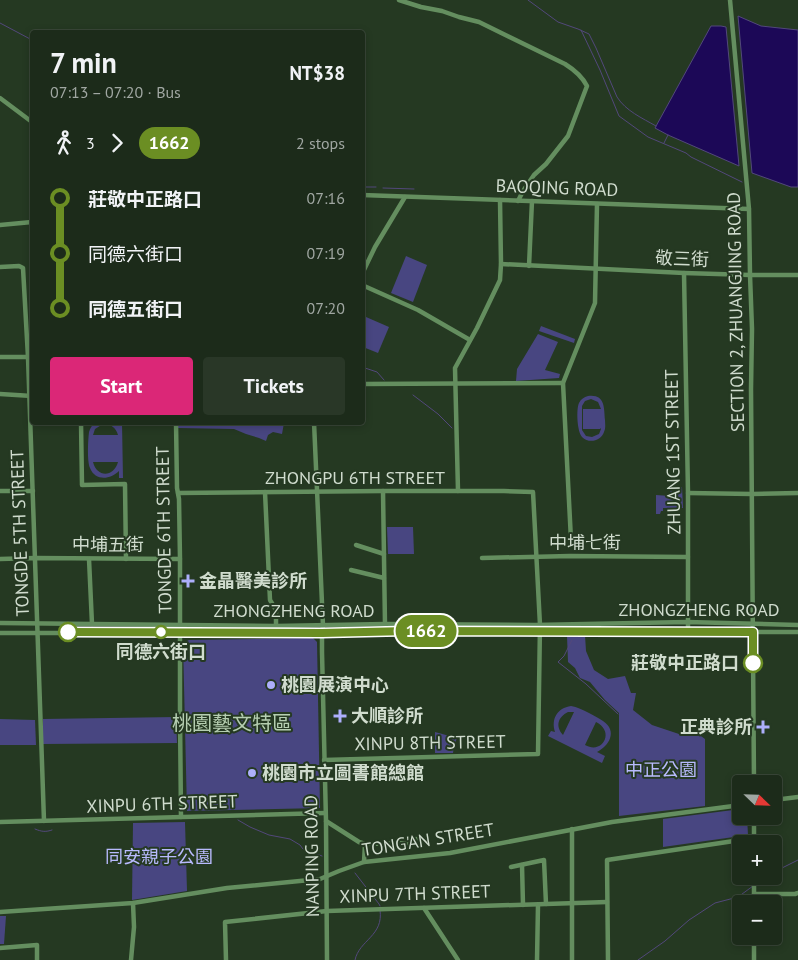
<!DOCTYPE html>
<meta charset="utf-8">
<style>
:root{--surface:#1c2b1a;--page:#293727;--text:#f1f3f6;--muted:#a0a7a2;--line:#3a4739;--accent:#db2777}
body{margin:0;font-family:"PT Sans","Noto Sans TC",sans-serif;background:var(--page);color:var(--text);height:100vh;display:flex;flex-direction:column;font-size:19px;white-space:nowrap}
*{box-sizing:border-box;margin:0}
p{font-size:16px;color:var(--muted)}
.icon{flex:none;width:28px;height:28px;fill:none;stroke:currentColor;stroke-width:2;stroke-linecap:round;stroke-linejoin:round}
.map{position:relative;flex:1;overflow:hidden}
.panel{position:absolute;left:30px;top:30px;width:335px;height:395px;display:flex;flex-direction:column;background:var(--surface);border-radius:5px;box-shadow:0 2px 8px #0003,0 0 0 1px var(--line)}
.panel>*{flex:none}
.badge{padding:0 10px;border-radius:16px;font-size:18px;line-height:32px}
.needle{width:32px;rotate:113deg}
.tools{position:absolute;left:732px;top:775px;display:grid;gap:10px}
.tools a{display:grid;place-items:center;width:50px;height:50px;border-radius:5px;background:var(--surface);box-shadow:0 2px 8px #0003,0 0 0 1px var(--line);font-size:25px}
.map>.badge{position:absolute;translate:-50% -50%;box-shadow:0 0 0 2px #fff}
.legs{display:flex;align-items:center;gap:8px;height:55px;padding:0 20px;font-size:16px}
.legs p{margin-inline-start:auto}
.summary{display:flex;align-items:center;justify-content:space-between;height:85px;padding:0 20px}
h1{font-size:28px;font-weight:700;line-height:38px}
.button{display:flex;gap:10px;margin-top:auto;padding:10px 20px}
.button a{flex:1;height:58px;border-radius:5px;background:var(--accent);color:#fff;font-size:20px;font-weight:700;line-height:58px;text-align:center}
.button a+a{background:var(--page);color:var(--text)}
ul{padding:0 20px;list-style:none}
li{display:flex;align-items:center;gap:18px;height:55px;font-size:19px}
li i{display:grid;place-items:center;width:8px;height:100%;margin:0 6px;background:currentColor}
li i::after{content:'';width:12px;height:12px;margin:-6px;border:4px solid;border-radius:50%;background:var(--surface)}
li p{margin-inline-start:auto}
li:first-child i{background:linear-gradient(#0000 50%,currentColor 0)}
li:last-child i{background:linear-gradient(currentColor 50%,#0000 0)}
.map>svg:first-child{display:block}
.green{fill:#484681;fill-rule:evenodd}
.water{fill:#1c0857;stroke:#52487b}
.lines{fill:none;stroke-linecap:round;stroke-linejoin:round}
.stream{stroke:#52487b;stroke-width:1}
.minor{stroke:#648e5f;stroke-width:4.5}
.line-1-casing{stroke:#fff;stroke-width:11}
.line-1{stroke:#6b8e23;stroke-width:8}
.poi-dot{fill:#adaffb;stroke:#253922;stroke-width:2}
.stop-1-dot{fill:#fff;stroke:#6b8e23;stroke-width:2.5}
.labels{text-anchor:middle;stroke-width:4;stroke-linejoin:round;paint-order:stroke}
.street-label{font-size:18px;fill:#d0dcce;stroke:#253922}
.poi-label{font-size:18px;font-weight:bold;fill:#d0dcce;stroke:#253922;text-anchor:start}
.stop-label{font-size:18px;font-weight:bold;fill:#d0dcce;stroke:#253922}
.park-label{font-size:18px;fill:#b8bafd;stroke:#253922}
.quarter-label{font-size:20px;fill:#b5ceb1;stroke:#253922}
</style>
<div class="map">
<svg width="798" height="960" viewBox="0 0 798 960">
<rect width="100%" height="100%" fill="#253922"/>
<g class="green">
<path d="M406 256 427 265 413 302 391 293Z"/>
<path d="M366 317 389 327 378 353 363 347V326Z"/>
<path d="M541 326 575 339 574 343 539 331Z"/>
<path d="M538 334 558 342 545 370 560 374 559 378 516 381 517 369Z"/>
<path d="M588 396C605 394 604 407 605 420 605 424 606 428 604 432 601 441 589 444 582 437 577 432 576 409 579 403 581 399 584 397 588 396ZM591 399 598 402 601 409H583V429H600L601 428V429L599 434 592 437 586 436 582 430V406L585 401Z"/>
<path d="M96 422 114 423 117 424V423H122L123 478H119V471C110 480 95 481 90 468 87 461 88 440 89 432 90 428 92 425 96 422ZM103 424C110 424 116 427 118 435H93L95 429ZM93 462H118C114 477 97 478 93 462Z"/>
<path d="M178 423V422L284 423 282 434 273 432 268 435 266 441 259 438 246 434 234 429 178 428Z"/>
<path d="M671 486 682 487 683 508H663V511H661L660 514H656V495L670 496Z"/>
<path d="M387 527H413L414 554H388Z"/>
<path d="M585 635 586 651 594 670 608 679 625 676 631 693H636L633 710 652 725 685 736 691 729 705 739V806L619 816V713L605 700 590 682 580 678 575 668 568 662 567 636Z"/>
<path d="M313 638 317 642 320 808 187 811 183 643 189 640Z"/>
<path d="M571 706C577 707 583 710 589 713 594 716 599 718 603 721 618 731 609 746 597 752L605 756 602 763 548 736 551 731 555 732C551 719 557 708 571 706ZM568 712H574L563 735C555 726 558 717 568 712ZM596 722C615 731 603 755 585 745Z"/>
<path d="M176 717 177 743 43 744V719Z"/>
<path d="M0 719 35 720 36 745H0Z"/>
<path d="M435 732 457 738 454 746 453 753H435Z"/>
<path d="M741 809V816H747L748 835 663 847V819Z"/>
<path d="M185 822 187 891 132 900 133 823Z"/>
<path d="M0 916H6L4 944H0Z"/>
</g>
<g class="water">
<path d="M738 16 761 26 798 30V187H791L752 173Z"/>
<path d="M711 26H721L726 27 739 166 668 135 655 128Z"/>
</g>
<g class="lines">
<g class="stream">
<path d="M528 0 558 22 578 29 589 34 596 48 617 97C626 111 642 118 656 126"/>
<path d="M0 23 32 40"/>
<path d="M581 30 600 70 619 116 648 137 686 153 691 157 742 182"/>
<path d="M664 143 668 135"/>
<path d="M362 187H376"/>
<path d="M383 188 414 189"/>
<path d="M362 367 377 372 384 380"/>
<path d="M413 395 438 414 452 428"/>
<path d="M572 640 564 656 558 662 586 684 618 714"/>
<path d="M238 820 250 827 269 835 290 839 300 845 303 849 322 856"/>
<path d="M35 829C42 832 46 832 52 830"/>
<path d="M774 872 798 860"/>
<path d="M355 873 379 904 380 906"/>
<path d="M756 883 765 876"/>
<path d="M355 960C359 940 384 936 380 910"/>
<path d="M638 960 665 941 689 920 715 903 738 897 753 886"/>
</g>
<g class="minor">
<path d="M399 0 421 7 442 11 459 17 479 22 565 64C573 69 582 76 587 86L568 136 546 164 534 175 523 191 518 201"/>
<path d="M730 0 749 209 750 275 752 329 751 389 754 784"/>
<path d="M0 98 32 122"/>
<path d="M362 195 749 209"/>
<path d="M0 225 32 222"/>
<path d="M501 264 684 273 750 275H798"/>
<path d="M529 266 532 201"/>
<path d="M0 267 19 266 23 268 28 357 44 821"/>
<path d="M684 273 688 493V632"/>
<path d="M362 274 375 247 405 197"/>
<path d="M362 285 418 310 470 340"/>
<path d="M0 357H32"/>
<path d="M362 384 563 383"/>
<path d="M0 394 32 396"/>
<path d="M81 422 82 485 125 484 126 559"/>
<path d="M176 422 177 488 179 499 180 559V715L181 817"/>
<path d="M314 422 323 626 322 633V652L326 821 327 960"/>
<path d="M0 491H33"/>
<path d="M383 491 385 625"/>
<path d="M458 491 455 368 477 328 500 280 501 264 500 200"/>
<path d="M265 492 270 600 276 610V626"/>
<path d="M178 493 383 491H504L533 492 540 625 538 754 324 760"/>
<path d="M688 493 752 494 798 493"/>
<path d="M571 540 563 383 595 303 597 204"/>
<path d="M356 545 384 554"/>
<path d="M482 558 570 556 688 557"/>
<path d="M0 559 35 558 180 559"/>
<path d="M89 559 92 624"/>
<path d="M351 570 384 578"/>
<path d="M0 623 276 626 385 624 535 625 687 622 798 625"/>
<path d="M0 633H322L408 631 798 632"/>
<path d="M774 800 798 797"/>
<path d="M754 816V844"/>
<path d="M326 821 359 842 365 844"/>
<path d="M0 822 325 813"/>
<path d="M572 829V960"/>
<path d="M364 862 365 844 408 843 416 839"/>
<path d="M522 865 523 905"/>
<path d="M511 867 544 860 546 904"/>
<path d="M754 894H795L798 893"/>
<path d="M754 904V876"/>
<path d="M424 908 458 960"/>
<path d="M0 912 133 903 227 888 320 879 339 871 364 862 450 853 612 822 741 805"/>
<path d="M754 936V960"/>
<path d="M0 948 37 945V960"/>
<path d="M131 960 134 927 133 903"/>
<path d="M226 960 225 922 327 911 607 902"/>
<path d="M537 960 538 905"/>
<path d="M608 960 607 860 754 838"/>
</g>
</g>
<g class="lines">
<defs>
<path id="line-1" d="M68 632 322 633 408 631 753 632V663"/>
</defs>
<use href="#line-1" class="line-1-casing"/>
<use href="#line-1" class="line-1"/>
</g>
<g class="poi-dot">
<path d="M185.5 573.5h5v5h5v5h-5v5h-5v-5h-5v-5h5z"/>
<circle cx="271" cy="685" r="5"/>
<path d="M337.5 708.5h5v5h5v5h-5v5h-5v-5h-5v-5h5z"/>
<path d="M760.5 719.5h5v5h5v5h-5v5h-5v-5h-5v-5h5z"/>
<circle cx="252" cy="773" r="5"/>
</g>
<g class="stop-1-dot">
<circle cx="68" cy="632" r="9"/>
<circle cx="161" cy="632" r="6"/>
<circle cx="753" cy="663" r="9"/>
</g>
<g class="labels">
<g class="street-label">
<text transform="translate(557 188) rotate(2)" y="6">BAOQING ROAD</text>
<text transform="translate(682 259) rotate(2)" y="6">敬三街</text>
<text transform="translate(736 312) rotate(-91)" y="6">SECTION 2, ZHUANGJING ROAD</text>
<text transform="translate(673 452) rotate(-91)" y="6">ZHUANG 1ST STREET</text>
<text x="355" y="484">ZHONGPU 6TH STREET</text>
<text transform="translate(164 530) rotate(-91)" y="6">TONGDE 6TH STREET</text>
<text transform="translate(20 533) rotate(-92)" y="6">TONGDE 5TH STREET</text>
<text x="585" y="549">中埔七街</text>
<text x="108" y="551">中埔五街</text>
<text x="699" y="616">ZHONGZHENG ROAD</text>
<text x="294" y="617">ZHONGZHENG ROAD</text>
<text transform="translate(430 743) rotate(-1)" y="6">XINPU 8TH STREET</text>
<text transform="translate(162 804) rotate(-2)" y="6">XINPU 6TH STREET</text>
<text transform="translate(428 840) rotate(-9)" y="6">TONG'AN STREET</text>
<text transform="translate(312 856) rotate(-91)" y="6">NANPING ROAD</text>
<text transform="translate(415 894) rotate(-2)" y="6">XINPU 7TH STREET</text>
</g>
<g class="poi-label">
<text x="199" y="587">金晶醫美診所</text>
<text x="281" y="691">桃園展演中心</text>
<text x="351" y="722">大順診所</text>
<text x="752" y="733" text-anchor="end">正典診所</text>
<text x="262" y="779">桃園市立圖書館總館</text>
</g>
<g class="stop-label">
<text x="161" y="658">同德六街口</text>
<text x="739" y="669" text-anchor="end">莊敬中正路口</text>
</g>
<g class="park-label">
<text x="661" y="776">中正公園</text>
<text x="159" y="863">同安親子公園</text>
</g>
<g class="quarter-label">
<text x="232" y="730">桃園藝文特區</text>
</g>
</g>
</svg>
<div class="tools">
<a><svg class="needle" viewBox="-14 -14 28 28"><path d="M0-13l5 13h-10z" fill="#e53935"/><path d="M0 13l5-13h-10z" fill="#a0a7a2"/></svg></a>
<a>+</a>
<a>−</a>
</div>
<b class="badge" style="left:426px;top:631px;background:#6b8e23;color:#fff">1662</b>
<section class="panel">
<div class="summary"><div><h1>7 min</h1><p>07:13 – 07:20 · Bus</p></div><b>NT$38</b></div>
<div class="legs"><svg class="icon" aria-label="walk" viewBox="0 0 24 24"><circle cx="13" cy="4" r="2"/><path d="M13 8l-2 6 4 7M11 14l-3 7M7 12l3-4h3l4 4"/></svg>3<svg class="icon" aria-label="forward" viewBox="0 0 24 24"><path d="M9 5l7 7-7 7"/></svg><b class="badge" style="background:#6b8e23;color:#fff">1662</b><p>2 stops</p></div>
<ul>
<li><i style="color:#6b8e23"></i><b>莊敬中正路口</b><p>07:16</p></li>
<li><i style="color:#6b8e23"></i><span>同德六街口</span><p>07:19</p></li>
<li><i style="color:#6b8e23"></i><b>同德五街口</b><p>07:20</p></li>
</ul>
<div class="button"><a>Start</a><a>Tickets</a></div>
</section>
</div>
